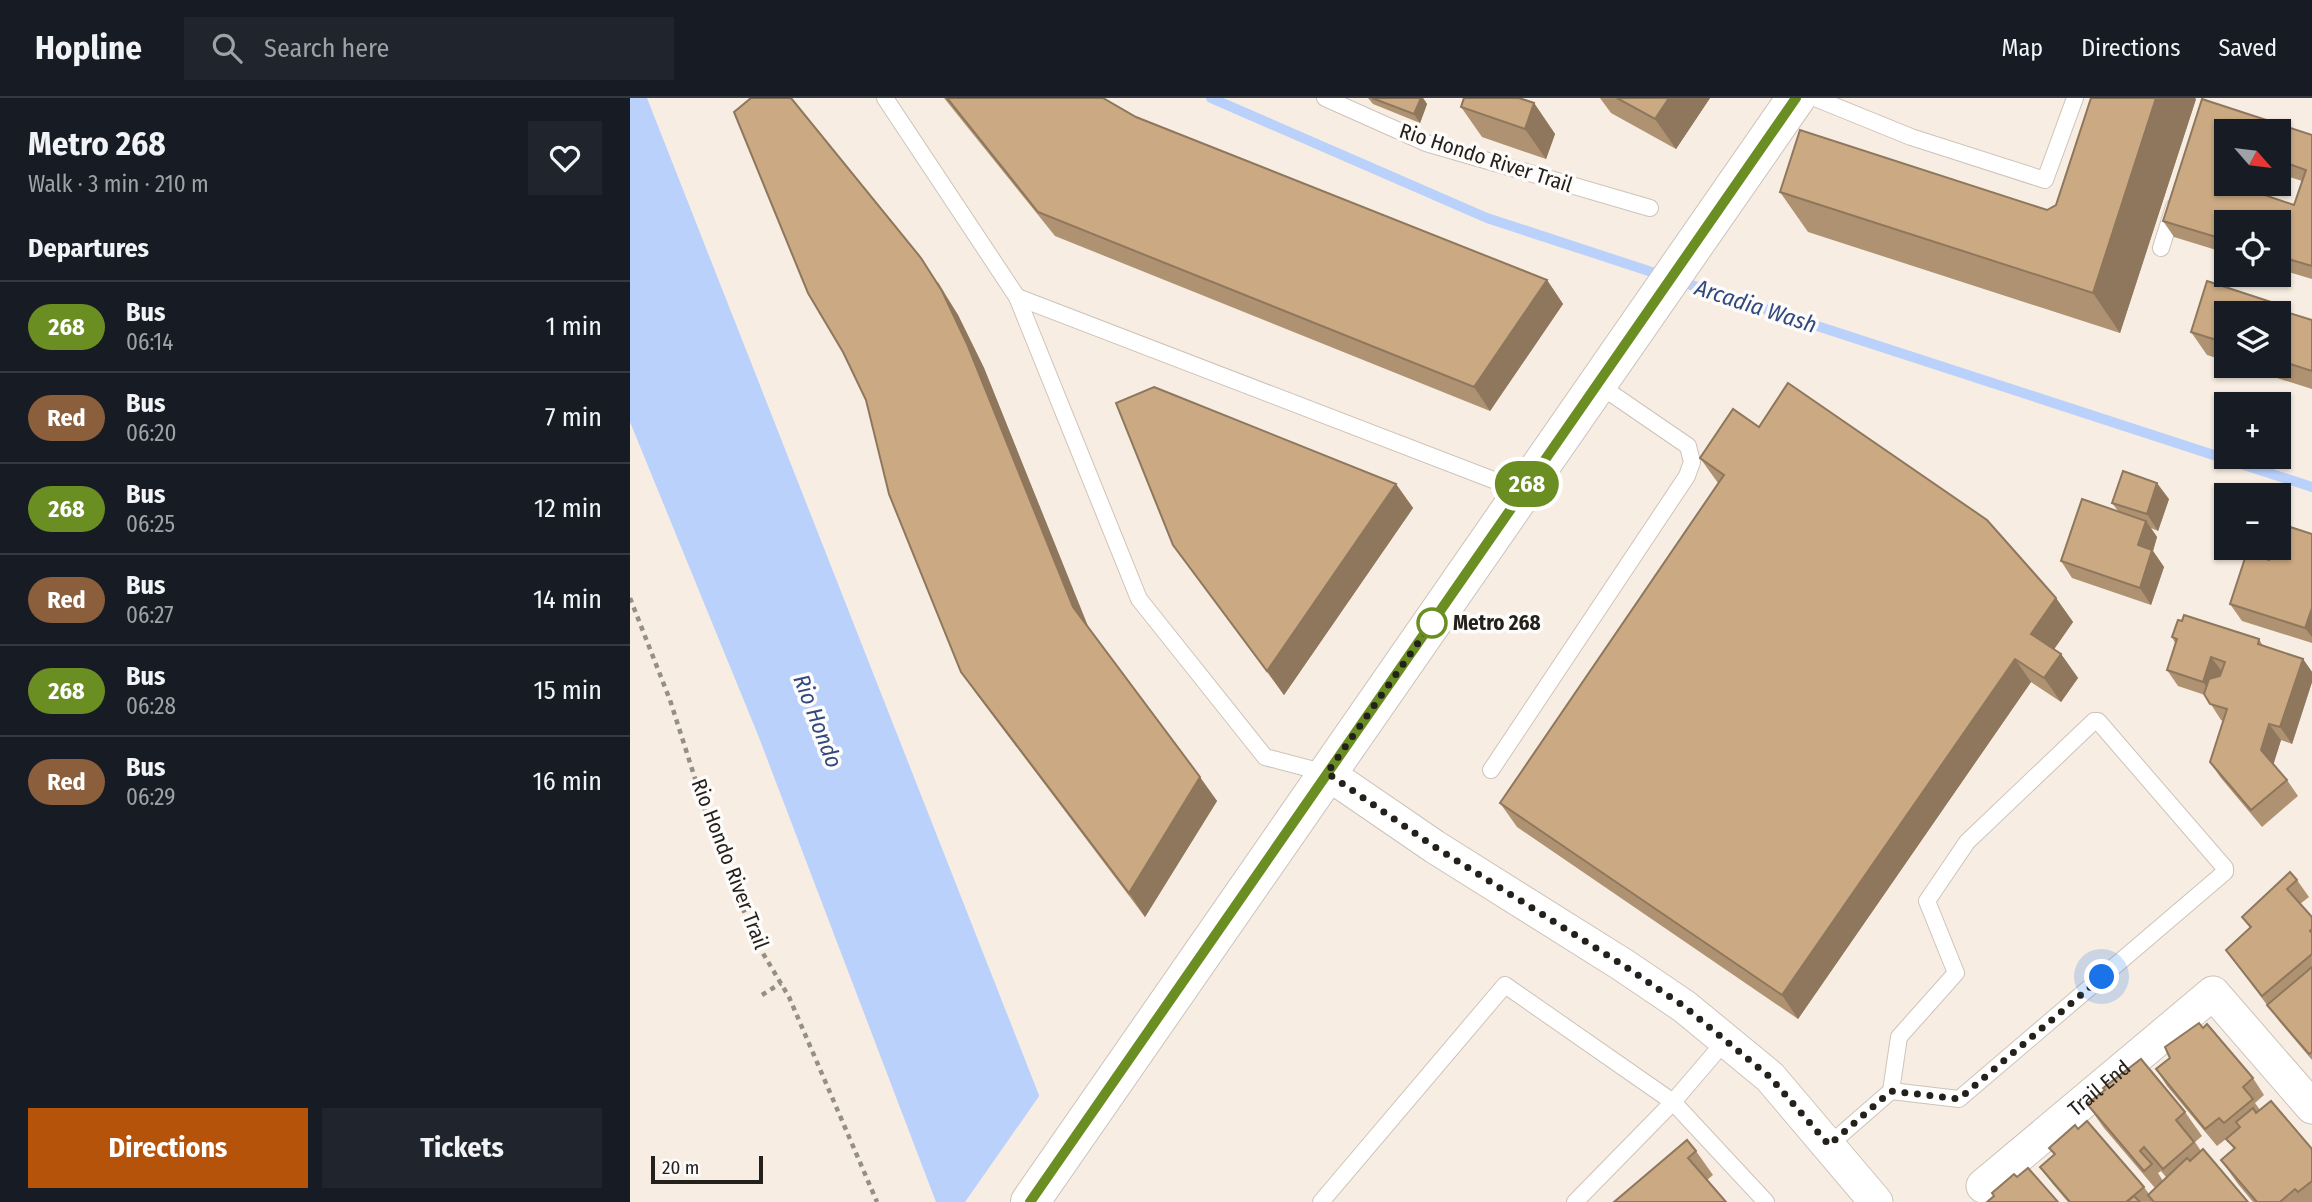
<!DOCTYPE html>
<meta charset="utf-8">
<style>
:root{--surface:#171b24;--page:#20242c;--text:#f1f3f6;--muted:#9ea1a6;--line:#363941;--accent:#b45309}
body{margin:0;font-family:"Fira Sans Condensed",sans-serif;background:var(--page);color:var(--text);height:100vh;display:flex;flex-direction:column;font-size:26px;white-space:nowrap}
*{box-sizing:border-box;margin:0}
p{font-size:23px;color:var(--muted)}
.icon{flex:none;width:38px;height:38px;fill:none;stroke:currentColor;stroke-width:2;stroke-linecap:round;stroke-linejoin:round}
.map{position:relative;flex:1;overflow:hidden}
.side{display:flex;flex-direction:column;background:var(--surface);width:630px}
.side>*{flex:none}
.badge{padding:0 14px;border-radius:23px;font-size:24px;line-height:46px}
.needle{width:46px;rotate:118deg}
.controls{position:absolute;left:1584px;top:21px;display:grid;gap:14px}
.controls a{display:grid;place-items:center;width:77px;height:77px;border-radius:0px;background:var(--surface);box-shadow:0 2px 5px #0004;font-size:35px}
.scale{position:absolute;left:21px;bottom:18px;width:112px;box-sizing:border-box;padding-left:7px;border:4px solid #24211d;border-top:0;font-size:19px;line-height:24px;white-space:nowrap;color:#24211d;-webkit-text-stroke:5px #fefcfa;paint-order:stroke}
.you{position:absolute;width:35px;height:35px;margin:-18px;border:5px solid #fff;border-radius:50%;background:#1a73e8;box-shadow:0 0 0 10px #1a73e833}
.map>.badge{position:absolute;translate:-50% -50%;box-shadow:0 0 0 4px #fff}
h2{padding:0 28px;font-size:26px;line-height:63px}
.round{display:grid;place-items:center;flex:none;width:74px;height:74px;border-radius:0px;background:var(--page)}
.head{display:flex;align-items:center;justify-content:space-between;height:119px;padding:0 28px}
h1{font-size:33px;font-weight:700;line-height:52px}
.primary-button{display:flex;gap:14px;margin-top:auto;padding:14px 28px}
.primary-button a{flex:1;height:80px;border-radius:0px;background:var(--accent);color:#fff;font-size:28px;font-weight:700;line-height:80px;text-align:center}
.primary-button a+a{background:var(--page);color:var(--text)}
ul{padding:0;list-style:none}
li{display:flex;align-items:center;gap:21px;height:91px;padding:0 28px;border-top:2px solid var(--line)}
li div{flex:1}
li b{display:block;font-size:26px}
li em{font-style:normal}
li .badge{min-width:77px;font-weight:700;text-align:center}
header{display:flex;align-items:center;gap:42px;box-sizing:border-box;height:98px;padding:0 35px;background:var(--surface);border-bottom:2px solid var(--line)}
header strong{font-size:33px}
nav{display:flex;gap:38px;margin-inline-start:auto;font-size:24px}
.search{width:490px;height:63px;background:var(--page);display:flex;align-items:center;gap:18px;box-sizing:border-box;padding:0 24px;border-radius:0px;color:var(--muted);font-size:26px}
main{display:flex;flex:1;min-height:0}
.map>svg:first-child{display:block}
.water{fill:#bad1fc}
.pier{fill:#f7ede2}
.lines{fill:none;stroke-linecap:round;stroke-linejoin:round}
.stream{stroke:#bad1fc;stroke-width:10}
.lane-casing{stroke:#cdc3b9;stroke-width:18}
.street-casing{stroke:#cdc3b9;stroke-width:35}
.secondary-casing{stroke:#cdc3b9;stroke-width:40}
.path{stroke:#958f87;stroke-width:4.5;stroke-dasharray:5 5;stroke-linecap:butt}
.lane{stroke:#fff;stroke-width:16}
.street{stroke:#fff;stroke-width:33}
.secondary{stroke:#fff;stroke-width:38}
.wall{fill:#af9271;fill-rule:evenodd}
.shaded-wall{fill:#8e775c}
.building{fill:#cbaa83;stroke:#8e775c;stroke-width:2;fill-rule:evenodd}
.line-casing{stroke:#fff;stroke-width:16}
.line{stroke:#6b8e23;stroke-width:10}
.walk{stroke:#24211d;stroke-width:7;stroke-dasharray:0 12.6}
.stop-dot{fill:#fff;stroke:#6b8e23;stroke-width:3.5}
.labels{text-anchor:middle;stroke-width:7;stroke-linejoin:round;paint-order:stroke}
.street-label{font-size:21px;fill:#24211d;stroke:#fefcfa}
.stop-label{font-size:21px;font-weight:bold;fill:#24211d;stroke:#fefcfa;text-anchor:start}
.water-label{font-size:23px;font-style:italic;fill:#30497f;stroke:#fefcfa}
</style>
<header>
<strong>Hopline</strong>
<div class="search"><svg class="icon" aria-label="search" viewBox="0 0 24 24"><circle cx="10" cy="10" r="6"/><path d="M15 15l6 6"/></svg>Search here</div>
<nav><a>Map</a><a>Directions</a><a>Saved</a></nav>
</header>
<main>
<section class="side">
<div class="head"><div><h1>Metro 268</h1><p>Walk · 3 min · 210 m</p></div><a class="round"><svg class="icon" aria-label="heart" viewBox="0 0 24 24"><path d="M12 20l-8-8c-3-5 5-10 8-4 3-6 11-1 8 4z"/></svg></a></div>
<h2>Departures</h2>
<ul>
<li><span class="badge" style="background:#6b8e23;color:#fff">268</span><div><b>Bus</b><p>06:14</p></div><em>1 min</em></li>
<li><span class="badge" style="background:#8b5e3c;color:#fff">Red</span><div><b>Bus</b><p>06:20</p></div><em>7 min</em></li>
<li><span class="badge" style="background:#6b8e23;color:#fff">268</span><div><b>Bus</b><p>06:25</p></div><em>12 min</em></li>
<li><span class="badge" style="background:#8b5e3c;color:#fff">Red</span><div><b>Bus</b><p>06:27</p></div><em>14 min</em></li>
<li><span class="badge" style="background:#6b8e23;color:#fff">268</span><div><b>Bus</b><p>06:28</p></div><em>15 min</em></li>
<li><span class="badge" style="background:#8b5e3c;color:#fff">Red</span><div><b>Bus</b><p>06:29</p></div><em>16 min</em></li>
</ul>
<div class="primary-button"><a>Directions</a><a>Tickets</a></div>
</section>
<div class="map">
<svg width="1682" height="1104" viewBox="0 0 1682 1104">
<rect width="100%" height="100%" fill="#f7ede2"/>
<path class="water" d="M0 0H17L451 1104H306L128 637 0 324Z"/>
<path class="pier" d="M412 994 455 1104H335Z"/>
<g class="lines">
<g class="stream">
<path d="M581 0 857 120 1034 178"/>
<path d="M1049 183 1682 389"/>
</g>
<defs>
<g id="lane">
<path d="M255 0 387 199"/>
<path d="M695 0 796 45 1020 110"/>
<path d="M1185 0 1281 39 1415 82 1445 0"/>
<path d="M1531 150 1544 109"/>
<path d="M861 672 1057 378 1062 364 1058 348 966 285"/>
<path d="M696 675 635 659 509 501 387 199 892 393"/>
<path d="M1199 1047 1261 993 1329 1001 1595 774V770L1468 623H1464L1337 744 1297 803 1326 875 1269 939 1261 993"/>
<path d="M691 1104 875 887 1043 1004 1136 1104"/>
<path d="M945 1104 1043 1004 1096 942"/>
</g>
<g id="street">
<path d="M697 675 805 749 993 867 1055 909 1140 979 1246 1104"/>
<path id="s1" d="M1353 1088 1583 895 1682 1009"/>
</g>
<path id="secondary" d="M400 1104 1166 0"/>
</defs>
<use href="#lane" class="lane-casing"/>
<use href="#street" class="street-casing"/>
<use href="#secondary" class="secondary-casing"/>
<g class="path">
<path d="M0 500 40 602 77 718 109 802 131 852 159 899 247 1104"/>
<path d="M132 897 151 885"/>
</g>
<use href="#lane" class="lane"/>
<use href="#street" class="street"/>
<use href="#secondary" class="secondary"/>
</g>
<g class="wall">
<path d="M314 0H473L506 19 917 182 933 206 860 313 425 138Z"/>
<path d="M738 0H793L797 6 790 25 743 6Z"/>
<path d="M970 0H1080L1046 51 981 15Z"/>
<path d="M1566 1 1490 235 1178 134 1150 94 1417 112 1426 107Z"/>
<path d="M1572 1 1682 37V181L1648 171V124H1596V155L1544 139 1533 123ZM1648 33V75L1672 83 1664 107 1630 95 1633 86H1596Z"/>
<path d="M904 5 925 36 916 61 852 39 831 9Z"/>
<path d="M1577 183 1647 206 1652 212 1682 222V291L1609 268H1648V215H1596V263L1577 257 1561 234Z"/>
<path d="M308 184 328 217 354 270 458 530 587 703 515 819 348 598 331 574 236 302Z"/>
<path d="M1129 329 1426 500 1443 524 1424 551 1431 556 1448 580 1431 604 1401 584 1168 921 887 729 870 705 1088 385 1070 360Z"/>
<path d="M766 386 783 410 654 597 543 447Z"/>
<path d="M1539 401 1528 433 1521 430 1527 439 1523 453 1534 469 1521 507 1442 480 1431 463 1488 413 1482 405Z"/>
<path d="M1682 436V545L1612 523 1600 506 1639 462Z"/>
<path d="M1542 539 1629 541 1633 548 1673 561 1682 574V584L1662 646 1651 642 1643 666 1657 682 1668 698 1632 729 1591 680 1580 664 1593 623 1591 622 1575 597 1548 588 1537 572 1545 545Z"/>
<path d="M1667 782 1679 799 1670 806 1682 819V962L1649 923 1596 852 1620 830 1612 819Z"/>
<path d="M1526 971 1623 980 1634 997 1625 1005 1630 1012 1682 1051V1104H1623L1608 1086 1591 1062 1604 1051 1596 1041 1601 1037 1587 1048 1537 988Z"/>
<path d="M1457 1006 1555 1014 1572 1038 1565 1044 1571 1053 1618 1104H1438L1422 1085 1410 1069 1424 1057 1419 1050 1514 1089 1519 1096 1525 1090 1474 1030ZM1531 1073 1536 1079 1533 1083 1528 1075Z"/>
<path d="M1066 1053 1083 1077 1077 1082 984 1104Z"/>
</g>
<g class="shaded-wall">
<path d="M791 0H793L797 6 790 25 784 16Z"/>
<path d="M1039 0H1080L1046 51 1025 21Z"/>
<path d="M1526 0H1565L1566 1 1490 235 1463 195Z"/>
<path d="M904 5 925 36 916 61 895 31Z"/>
<path d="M1616 86H1633L1626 107 1614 90Z"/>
<path d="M291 160 328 217 354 270 460 533 443 509Z"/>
<path d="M917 182 933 206 860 313 844 289Z"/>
<path d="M1527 385 1539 401 1528 433 1517 416Z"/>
<path d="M766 386 783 410 654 597 637 573Z"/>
<path d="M1516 423 1527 439 1523 453 1534 469 1521 507 1510 490 1508 447Z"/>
<path d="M1426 500 1443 524 1418 560 1401 536Z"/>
<path d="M1682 510V539L1675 530Z"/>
<path d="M1431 556 1448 580 1431 604 1414 580Z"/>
<path d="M1581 559 1593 575 1585 600 1573 584Z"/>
<path d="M1385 561 1401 584 1168 921 1152 897Z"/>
<path d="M1673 561 1682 574V584L1662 646 1650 629Z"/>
<path d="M1639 626 1651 642 1643 668 1631 652Z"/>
<path d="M570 679 587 703 515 819 499 795Z"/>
</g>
<g class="building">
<path d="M121 0H161L291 160 312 193 337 246 443 509 570 679 499 795 331 574 259 396 236 302 213 254 178 195 104 14Z"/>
<path d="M317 0H473L506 19 917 182 844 289 408 114Z"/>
<path d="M742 0H791L784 16Z"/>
<path d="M834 0H889L904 5 895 31 831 9Z"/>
<path d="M987 0H1039L1025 21Z"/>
<path d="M1461 0H1526L1463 195 1150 94 1170 32 1417 112 1426 107Z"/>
<path d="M1572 1 1682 37V168L1648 158V124H1596V142L1533 123ZM1596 33H1648V62L1676 72 1664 107 1614 90 1616 86H1596Z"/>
<path d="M1577 183 1647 206 1646 211 1682 222V273L1648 262V215H1596V245L1561 234Z"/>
<path d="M1158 285 1357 422 1426 500 1401 536 1431 556 1414 580 1385 561 1152 897 870 705 1094 377 1070 360 1103 311 1129 329Z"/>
<path d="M524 289 766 386 637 573 543 447 486 305Z"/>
<path d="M1493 373 1527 385 1517 416 1482 405Z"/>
<path d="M1452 401 1516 423 1508 447 1522 452 1510 490 1431 463Z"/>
<path d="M1651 426 1682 436V510L1675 530 1600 506 1617 454 1639 462 1643 450H1648V433Z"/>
<path d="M1554 517 1629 541 1628 546 1673 561 1650 629 1639 626 1631 652 1657 682 1621 712 1580 664 1597 611 1580 606 1574 596 1579 581 1590 578 1595 564 1581 559 1573 584 1537 572 1547 541 1542 539 1548 522 1552 523Z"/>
<path d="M1660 774 1667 782 1657 791 1682 819V831L1680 833 1682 835V856L1632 898 1596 852 1621 829 1612 819Z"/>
<path d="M1682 869V954L1679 956 1637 907Z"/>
<path d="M1569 925 1573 930 1577 926 1623 980 1613 989 1623 1001 1594 1025 1589 1020 1575 1031 1526 971 1540 960 1535 949Z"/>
<path d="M1511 961 1555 1014 1546 1022 1564 1044 1533 1071 1514 1049 1510 1053 1522 1066 1514 1073 1457 1006 1475 992 1473 990Z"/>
<path d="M1641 1003 1682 1051V1083L1668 1094 1665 1091 1650 1104H1627L1591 1062 1605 1050 1596 1041 1610 1029 1606 1024 1623 1010 1626 1015Z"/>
<path d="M1457 1023 1514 1089 1496 1104H1440L1410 1069 1425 1056 1419 1050 1445 1027 1448 1031Z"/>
<path d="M1057 1042 1066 1053 1058 1060 1096 1104H984Z"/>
<path d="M1573 1051 1618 1104H1524L1518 1097 1557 1060 1560 1063Z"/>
<path d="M1398 1070 1428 1104H1357L1364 1098 1362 1095 1384 1076 1387 1079Z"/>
<path d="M1504 1098 1510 1104H1497Z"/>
</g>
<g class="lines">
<defs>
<path id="line" d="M400 1104 1166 0"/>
</defs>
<use href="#line" class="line-casing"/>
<use href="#line" class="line"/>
<path class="walk" d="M802 525 697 675 805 749 993 867 1055 909 1140 979 1199 1047 1261 993 1329 1001 1472 879"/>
</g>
<circle class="stop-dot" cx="802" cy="525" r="14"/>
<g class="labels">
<g class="street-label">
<text transform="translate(856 60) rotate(18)" y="7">Rio Hondo River Trail</text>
<text transform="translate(100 766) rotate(69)" y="7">Rio Hondo River Trail</text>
<text dy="7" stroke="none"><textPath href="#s1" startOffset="152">Trail End</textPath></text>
</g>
<g class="stop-label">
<text x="823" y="532">Metro 268</text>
</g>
<g class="water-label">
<text transform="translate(1126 208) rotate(18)" y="8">Arcadia Wash</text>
<text transform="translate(188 623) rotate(69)" y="8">Rio Hondo</text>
</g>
</g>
</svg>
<div class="controls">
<a><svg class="needle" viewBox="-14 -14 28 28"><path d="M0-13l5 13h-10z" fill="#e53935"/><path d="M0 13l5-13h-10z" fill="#9ea1a6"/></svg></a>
<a><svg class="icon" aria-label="locate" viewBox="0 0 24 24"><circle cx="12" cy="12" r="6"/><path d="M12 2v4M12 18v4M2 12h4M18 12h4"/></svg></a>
<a><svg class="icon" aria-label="layers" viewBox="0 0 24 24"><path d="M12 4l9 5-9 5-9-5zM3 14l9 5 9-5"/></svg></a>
<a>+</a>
<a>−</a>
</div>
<div class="scale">20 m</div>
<div class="you" style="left:1472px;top:879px"></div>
<b class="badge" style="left:897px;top:386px;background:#6b8e23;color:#fff">268</b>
</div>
</main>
